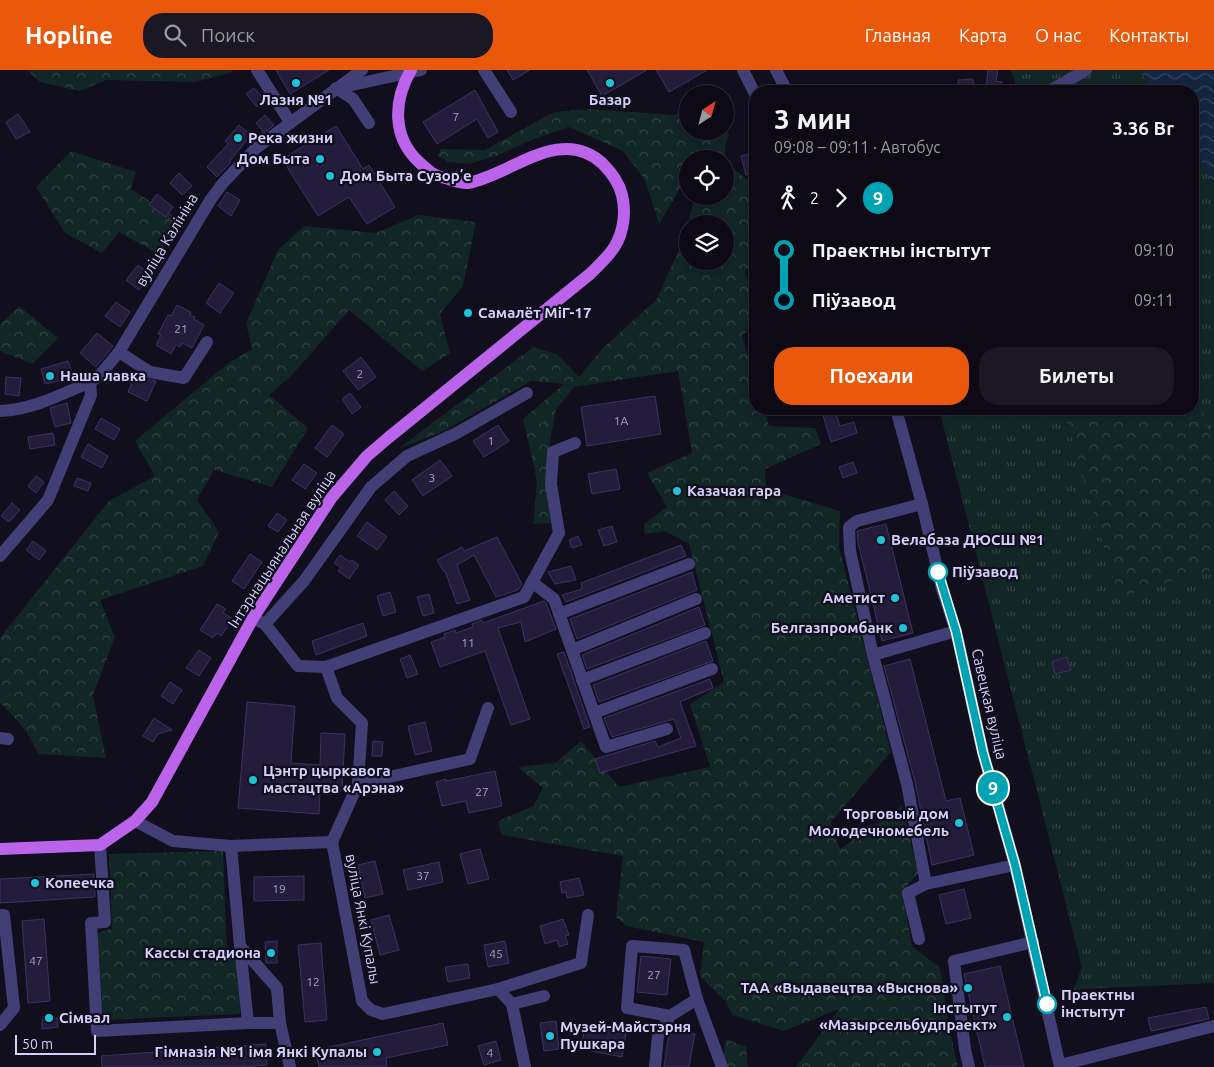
<!DOCTYPE html>
<html lang="ru">
<meta charset="utf-8">
<style>
:root{--surface:#0d0a16;--page:#1b1823;--text:#f1f3f6;--muted:#9a9aa1;--line:#2d2b35;--accent:#ea580c}
body{margin:0;font-family:Ubuntu,sans-serif;background:var(--page);color:var(--text);height:100vh;display:flex;flex-direction:column;font-size:19px;white-space:nowrap}
*{box-sizing:border-box;margin:0}
p{font-size:16px;color:var(--muted)}
.icon{flex:none;width:28px;height:28px;fill:none;stroke:currentColor;stroke-width:2;stroke-linecap:round;stroke-linejoin:round}
.map{position:relative;flex:1;overflow:hidden}
.sheet{position:absolute;left:749px;top:15px;width:450px;height:330px;display:flex;flex-direction:column;background:var(--surface);border-radius:20px;box-shadow:0 2px 8px #0003,0 0 0 1px var(--line)}
.sheet>*{flex:none}
.badge{padding:0 10px;border-radius:16px;font-size:18px;line-height:32px}
.needle{width:32px;rotate:36deg}
.fabs{position:absolute;left:679px;top:15px;display:grid;gap:10px}
.fabs a{display:grid;place-items:center;width:55px;height:55px;border-radius:50%;background:var(--surface);box-shadow:0 2px 8px #0003,0 0 0 1px var(--line);font-size:25px}
.scale{position:absolute;left:15px;bottom:12px;width:81px;box-sizing:border-box;padding-left:5px;border:2px solid #d5d0f9;border-top:0;font-size:14px;line-height:18px;white-space:nowrap;color:#d5d0f9;-webkit-text-stroke:4px #110e1d;paint-order:stroke}
.map>.badge{position:absolute;translate:-50% -50%;box-shadow:0 0 0 2px #fff}
.legs{display:flex;align-items:center;gap:8px;height:55px;padding:0 25px;font-size:16px}
.legs p{margin-inline-start:auto}
.head{display:flex;align-items:center;justify-content:space-between;height:85px;padding:0 25px}
h1{font-size:28px;font-weight:700;line-height:38px}
.primary-button{display:flex;gap:10px;margin-top:auto;padding:10px 25px}
.primary-button a{flex:1;height:58px;border-radius:20px;background:var(--accent);color:#fff;font-size:20px;font-weight:700;line-height:58px;text-align:center}
.primary-button a+a{background:var(--page);color:var(--text)}
ul{padding:0 25px;list-style:none}
li{display:flex;align-items:center;gap:18px;height:50px;font-size:19px}
li i{display:grid;place-items:center;width:8px;height:100%;margin:0 6px;background:currentColor}
li i::after{content:'';width:12px;height:12px;margin:-6px;border:4px solid;border-radius:50%;background:var(--surface)}
li p{margin-inline-start:auto}
li:first-child i{background:linear-gradient(#0000 50%,currentColor 0)}
li:last-child i{background:linear-gradient(currentColor 50%,#0000 0)}
header{display:flex;align-items:center;gap:30px;box-sizing:border-box;height:70px;padding:0 25px;background:var(--accent);color:#fff}
header strong{font-size:24px}
nav{display:flex;gap:28px;margin-inline-start:auto;font-size:18px}
.search{width:350px;height:45px;background:var(--page);display:flex;align-items:center;gap:12px;box-sizing:border-box;padding:0 18px;border-radius:20px;color:var(--muted);font-size:19px}
.map>svg:first-child{display:block}
.grass{fill:url(#grass-tufts)}
.forest{fill:url(#forest-crowns)}
.water{fill:url(#water-waves)}
.building{fill:#231d3b;stroke:#3c3264}
.lines{fill:none;stroke-linecap:round;stroke-linejoin:round}
.minor{stroke:#423f76;stroke-width:12}
.major{stroke:#bb64eb;stroke-width:12}
.line-1-casing{stroke:#fff;stroke-width:11}
.line-1{stroke:#00a3b4;stroke-width:8}
.poi-dot{fill:#1cc3d9;stroke:#110e1d;stroke-width:2}
.stop-1-dot{fill:#fff;stroke:#00a3b4;stroke-width:2.5}
.labels{text-anchor:middle;stroke-width:4.5;stroke-linejoin:round;paint-order:stroke}
.number-label{font-size:12px;fill:#a8a3ca}
.poi-label{font-size:15px;font-weight:bold;fill:#d5d0f9;stroke:#110e1d;text-anchor:start}
.street-label{font-size:15px;fill:#d5d0f9;stroke:#110e1d}
.stop-label{font-size:15px;font-weight:bold;fill:#d5d0f9;stroke:#110e1d;text-anchor:start}
</style>
<header>
<strong>Hopline</strong>
<div class="search"><svg class="icon" aria-label="search" viewBox="0 0 24 24"><circle cx="10" cy="10" r="6"/><path d="M15 15l6 6"/></svg>Поиск</div>
<nav><a>Главная</a><a>Карта</a><a>О нас</a><a>Контакты</a></nav>
</header>
<div class="map">
<svg width="1214" height="997" viewBox="0 0 1214 997">
<defs>
<pattern id="grass-tufts" width="24" height="20" patternUnits="userSpaceOnUse" patternTransform="scale(1.25)"><rect width="24" height="20" fill="#122625"/><path d="M3 7l-1-3M5 7V3M7 7l1-3M15 17l-1-3M17 17v-4M19 17l1-3" fill="none" stroke="#344445"/></pattern>
<pattern id="forest-crowns" width="20" height="18" patternUnits="userSpaceOnUse" patternTransform="scale(1.25)"><rect width="20" height="18" fill="#122625"/><path d="M2 6a3 3 0 1 1 6 0M12 15a3 3 0 1 1 6 0" fill="none" stroke="#344445"/></pattern>
<pattern id="water-waves" width="16" height="10" patternUnits="userSpaceOnUse" patternTransform="scale(1.25)"><rect width="16" height="10" fill="#142540"/><path d="M0 5q4-4 8 0t8 0" fill="none" stroke="#35445c"/></pattern>
</defs>
<rect width="100%" height="100%" fill="#110e1d"/>
<g class="grass">
<path d="M1010 0H1140L1153 21H1019Z"/>
<path d="M1193 78 1214 113V913L1081 919 1072 925 1082 897 939 339H1192Z"/>
</g>
<g class="forest">
<path d="M27 0H231L233 2 196 12 106 10 80 21 40 12Z"/>
<path d="M687 35 688 61H725V58L729 65 725 76 726 93 748 110 755 153V193L745 200 755 240V257L742 265 755 310V339H764L769 356 815 358 821 374 765 399 766 419 840 441 839 477 891 682 831 752 840 779 902 736 918 803 902 822 912 876 940 898 949 957 958 997H796L839 939 784 961 733 945 725 931 700 906 704 872 626 856 616 847 623 786 501 765 498 751 533 736 543 718 518 697 555 693 581 671 619 717 710 697 690 634 724 612 689 474 665 461 645 464 644 454 667 437 647 403 692 383 678 301 574 317 556 340 551 365 546 412 551 453 533 454 537 411 523 349 564 314 531 311 446 360 398 379 533 277 557 284 579 307 602 279 657 229 683 170 688 154V191H725V154H688L695 126H725V89H688L687 120 680 118 659 154 645 110 623 81 569 57 534 69 496 86 469 94 448 92 437 86 441 79 485 80 554 42 588 39 675 45Z"/>
<path d="M71 81 136 102 131 119 177 148 160 185 119 162 102 183 65 163 36 117Z"/>
<path d="M418 145 476 152 463 216 440 244 450 283 422 301 349 240 292 305 269 325 308 358 272 417 214 400 197 430 219 462 203 496 100 530 115 567 93 625 106 688 39 684 23 657 0 632V568L109 431 155 406 135 371 227 294 252 279 246 253 278 180 304 156 376 163Z"/>
<path d="M19 236 58 268 32 294 0 281V255Z"/>
<path d="M1193 308 1214 381V499L1119 527 1063 339H1192Z"/>
<path d="M223 781 227 880 239 884 240 944 102 950 96 864 112 858 109 784Z"/>
<path d="M726 969 746 977 748 997H721Z"/>
</g>
<path class="water" d="M1140 0H1214V113L1193 78 1192 21H1153Z"/>
<g class="building">
<path d="M276 0H329L290 24Z"/>
<path d="M507 0H530L513 10Z"/>
<path d="M587 0H647L602 26Z"/>
<path d="M656 0H707L669 22Z"/>
<path d="M988 0H998L996 11 1002 12 1001 20 986 18Z"/>
<path d="M973 9 974 19 959 21 958 10Z"/>
<path d="M254 18 265 30 257 37 246 24Z"/>
<path d="M475 20 498 62 488 68 477 49 437 74 423 52Z"/>
<path d="M18 44 30 62 16 69 6 52Z"/>
<path d="M265 45 274 55 264 63 256 53Z"/>
<path d="M239 55 251 65 230 91 231 92 217 107 207 97 228 74 225 71Z"/>
<path d="M336 56 363 99 369 95 395 137 367 154 349 127 318 146 282 89Z"/>
<path d="M752 83 755 103 746 105 741 86Z"/>
<path d="M179 103 192 116 182 125 170 113Z"/>
<path d="M227 122 240 130 231 146 218 136Z"/>
<path d="M157 124 173 137 166 147 149 135Z"/>
<path d="M138 195 151 205 139 220 126 210Z"/>
<path d="M219 213 234 223 220 243 206 233Z"/>
<path d="M116 232 130 242 120 257 105 246Z"/>
<path d="M177 235 191 242 190 245 195 247 194 249 204 255 192 278 182 273 180 277 176 275 171 284 156 275 161 265 158 264 168 245 171 246Z"/>
<path d="M97 263 113 276 96 297 80 283Z"/>
<path d="M361 287 376 307 358 320 343 301Z"/>
<path d="M68 291 74 307 45 314 41 299Z"/>
<path d="M136 303 146 309 156 311 147 331 128 322Z"/>
<path d="M6 307 21 308 19 326 5 324Z"/>
<path d="M350 323 361 337 352 344 342 329Z"/>
<path d="M655 326 661 364 587 376 581 337Z"/>
<path d="M67 333 71 353 55 357 50 338Z"/>
<path d="M821 339H834L840 356 854 352 857 363 831 372Z"/>
<path d="M101 348 120 359 114 370 95 359Z"/>
<path d="M332 355 344 364 327 387 315 378Z"/>
<path d="M498 355 509 371 484 387 473 371Z"/>
<path d="M53 363 55 375 30 379 28 367Z"/>
<path d="M88 374 108 386 102 398 81 387Z"/>
<path d="M440 390 452 406 423 426 412 410Z"/>
<path d="M853 392 857 403 843 408 839 397Z"/>
<path d="M304 394 317 403 305 419 292 410Z"/>
<path d="M616 399 620 419 592 424 588 404Z"/>
<path d="M36 406 44 412 36 423 28 416Z"/>
<path d="M77 408 91 413 88 421 74 416Z"/>
<path d="M394 421 408 436 399 445 385 430Z"/>
<path d="M12 433 20 440 9 452 1 446Z"/>
<path d="M277 443 287 450 278 462 268 456Z"/>
<path d="M367 452 387 467 377 480 357 466Z"/>
<path d="M886 454 913 563 882 571 858 472 857 461Z"/>
<path d="M612 456 617 472 604 476 598 460Z"/>
<path d="M578 466 582 475 572 478 569 470Z"/>
<path d="M497 467 522 514 518 520 496 527 474 485 457 495 470 530 457 534 445 501 444 502 437 490 462 477 464 481Z"/>
<path d="M33 471 46 481 39 490 26 480Z"/>
<path d="M681 475 686 486 566 532 562 525 582 519 581 513Z"/>
<path d="M250 484 262 492 244 519 232 511Z"/>
<path d="M340 485 350 492 352 490 359 495 349 509 338 501 341 498 334 493Z"/>
<path d="M571 496 576 510 555 514 548 502Z"/>
<path d="M692 502 697 520 577 569 570 549Z"/>
<path d="M390 522 396 542 383 546 377 526Z"/>
<path d="M429 524 434 543 423 546 417 527Z"/>
<path d="M544 531 546 533 556 559 525 572 521 552 498 558 530 649 511 655 485 581 440 597 431 572 445 567 444 564 455 560 456 563 473 557 472 554 482 550 483 553Z"/>
<path d="M217 534 226 539 223 543 233 549 221 566 217 563 213 568 200 560Z"/>
<path d="M699 537 705 555 587 599 582 585Z"/>
<path d="M363 553 367 566 316 585 312 571Z"/>
<path d="M706 571 713 591 599 632 593 615Z"/>
<path d="M199 580 211 588 199 606 186 598Z"/>
<path d="M564 582 590 657 584 659 557 584Z"/>
<path d="M410 585 418 604 407 608 400 589Z"/>
<path d="M1067 587 1071 600 1055 604 1052 592Z"/>
<path d="M910 589 946 731 960 728 974 785 932 795 915 712 884 596Z"/>
<path d="M710 609 713 618 680 632 696 676 600 703 595 689 655 671 658 677 681 668 674 649 612 667 604 648Z"/>
<path d="M170 612 182 620 173 634 161 626Z"/>
<path d="M247 632 295 636 291 693 320 695 321 663 345 664 342 721 320 719 319 744 238 738Z"/>
<path d="M154 648 172 660 158 664 153 672 143 666Z"/>
<path d="M425 652 432 681 415 685 408 656Z"/>
<path d="M373 671 383 672 382 686H372Z"/>
<path d="M495 701 502 736 469 743 466 731 442 736 436 712 446 709V711Z"/>
<path d="M480 779 489 809 468 814 460 784Z"/>
<path d="M375 791 383 824 365 828 358 795Z"/>
<path d="M439 792 443 812 408 820 403 800Z"/>
<path d="M94 804 95 827 0 833V809Z"/>
<path d="M304 806V830L254 831V807Z"/>
<path d="M579 808 584 825 567 828 566 822 562 823 560 812Z"/>
<path d="M964 819 971 848 946 854 939 825Z"/>
<path d="M389 845 399 880 380 885 371 850Z"/>
<path d="M44 849 50 931 28 933 22 851Z"/>
<path d="M563 849 569 865 565 866 568 874 559 877 557 870 545 874 540 856Z"/>
<path d="M277 871V893H266L265 872Z"/>
<path d="M505 871 509 893 488 897 484 875Z"/>
<path d="M321 873 327 950 305 952 298 875Z"/>
<path d="M641 886 671 889 667 925 637 922Z"/>
<path d="M468 894 470 908 448 912 445 897Z"/>
<path d="M1000 896 1024 997H985L964 904Z"/>
<path d="M1206 937 1209 949 1151 961 1148 948Z"/>
<path d="M49 948H57L58 957 42 959V949Z"/>
<path d="M556 951 559 979 544 981 540 953Z"/>
<path d="M443 953 448 975 386 988 387 997H319L315 980Z"/>
<path d="M585 956 626 964 622 987 581 979Z"/>
<path d="M671 960 695 964 689 997H664L669 963Z"/>
<path d="M496 971 501 990 484 995 478 976Z"/>
<path d="M266 974 267 995 239 997H102L101 986Z"/>
</g>
<g class="lines">
<g class="minor">
<path d="M257 0 290 52"/>
<path d="M484 0 511 42"/>
<path d="M743 0 755 24"/>
<path d="M776 0 787 21"/>
<path d="M343 17 421 0"/>
<path d="M336 18 353 29 369 53"/>
<path d="M1051 20 1086 0"/>
<path d="M119 282 150 302 184 308 207 272"/>
<path d="M896 339 922 434 942 519 956 561 983 683 1015 795 1060 997"/>
<path d="M0 341C32 340 62 324 90 312L99 306 119 282 211 129 223 113 255 79 362 0"/>
<path d="M0 486 48 430 91 325 90 312"/>
<path d="M532 512 554 529 606 677 667 659"/>
<path d="M559 544 689 494"/>
<path d="M253 548 265 554 298 596 326 597 524 527 559 463 551 414 553 382 575 373"/>
<path d="M265 554 304 511 371 417 407 386 457 363 527 323"/>
<path d="M572 580 696 529"/>
<path d="M873 585 850 481 849 457 857 451 922 434"/>
<path d="M326 597 337 628 362 653 358 714 470 689 488 638"/>
<path d="M582 610 705 563"/>
<path d="M594 643 712 599"/>
<path d="M0 668 8 669"/>
<path d="M135 751 173 771 231 776 332 772 362 931 371 940 383 944 498 919 581 893 588 845"/>
<path d="M332 772 358 714"/>
<path d="M100 775 105 852 91 853 97 961 248 953H280L277 918 240 876 231 776"/>
<path d="M926 814 907 714 873 585 956 561"/>
<path d="M0 845H4L14 938 0 955"/>
<path d="M919 869 908 823 926 814 1015 795"/>
<path d="M240 876 248 953"/>
<path d="M498 919 512 934 525 997"/>
<path d="M512 934 544 926"/>
<path d="M670 946 627 938 632 876 684 880 697 929 722 997"/>
<path d="M280 953 290 997"/>
<path d="M1060 995 1214 956"/>
<path d="M655 997 658 966 670 946 697 929"/>
<path d="M969 997 965 979 954 891 1033 872"/>
</g>
<path class="major" d="M0 779 100 775 135 751 152 732 253 548 332 427 367 386 388 368 590 204C598 196 609 186 615 176 624 161 626 141 622 125 619 112 611 102 602 93 560 55 511 105 468 113 461 114 452 110 445 108 433 106 429 101 420 93 392 68 393 31 411 0"/>
</g>
<g class="lines">
<defs>
<path id="line-1" d="M938 502 956 561 983 683 1015 795 1047 934"/>
</defs>
<use href="#line-1" class="line-1-casing"/>
<use href="#line-1" class="line-1"/>
</g>
<g class="poi-dot">
<circle cx="296" cy="13" r="5"/>
<circle cx="610" cy="13" r="5"/>
<circle cx="238" cy="68" r="5"/>
<circle cx="320" cy="89" r="5"/>
<circle cx="330" cy="106" r="5"/>
<circle cx="468" cy="243" r="5"/>
<circle cx="50" cy="306" r="5"/>
<circle cx="677" cy="421" r="5"/>
<circle cx="881" cy="470" r="5"/>
<circle cx="895" cy="528" r="5"/>
<circle cx="903" cy="558" r="5"/>
<circle cx="253" cy="710" r="5"/>
<circle cx="959" cy="753" r="5"/>
<circle cx="35" cy="813" r="5"/>
<circle cx="271" cy="883" r="5"/>
<circle cx="968" cy="918" r="5"/>
<circle cx="1007" cy="947" r="5"/>
<circle cx="49" cy="948" r="5"/>
<circle cx="550" cy="966" r="5"/>
<circle cx="377" cy="982" r="5"/>
</g>
<g class="stop-1-dot">
<circle cx="938" cy="502" r="9"/>
<circle cx="1047" cy="934" r="9"/>
</g>
<g class="labels">
<g class="number-label">
<text x="456" y="51">7</text>
<text x="181" y="263">21</text>
<text x="360" y="308">2</text>
<text x="621" y="355">1А</text>
<text x="491" y="375">1</text>
<text x="432" y="412">3</text>
<text x="468" y="577">11</text>
<text x="482" y="726">27</text>
<text x="423" y="810">37</text>
<text x="279" y="823">19</text>
<text x="496" y="888">45</text>
<text x="36" y="895">47</text>
<text x="654" y="909">27</text>
<text x="313" y="916">12</text>
<text x="490" y="987">4</text>
</g>
<g class="poi-label">
<text x="296" y="35" text-anchor="middle">Лазня №1</text>
<text x="610" y="35" text-anchor="middle">Базар</text>
<text x="248" y="73">Река жизни</text>
<text x="310" y="94" text-anchor="end">Дом Быта</text>
<text x="340" y="111">Дом Быта Сузорʼе</text>
<text x="478" y="248">Самалёт МіГ-17</text>
<text x="60" y="311">Наша лавка</text>
<text x="687" y="426">Казачая гара</text>
<text x="891" y="475">Велабаза ДЮСШ №1</text>
<text x="885" y="533" text-anchor="end">Аметист</text>
<text x="893" y="563" text-anchor="end">Белгазпромбанк</text>
<text x="263" y="706">Цэнтр цыркавога<tspan x="263" dy="17">мастацтва «Арэна»</tspan></text>
<text x="949" y="749" text-anchor="end">Торговый дом<tspan x="949" dy="17">Молодечномебель</tspan></text>
<text x="45" y="818">Копеечка</text>
<text x="261" y="888" text-anchor="end">Кассы стадиона</text>
<text x="958" y="923" text-anchor="end">ТАА «Выдавецтва «Выснова»</text>
<text x="997" y="943" text-anchor="end">Інстытут<tspan x="997" dy="17">«Мазырсельбудпраект»</tspan></text>
<text x="59" y="953">Сімвал</text>
<text x="560" y="962">Музей-Майстэрня<tspan x="560" dy="17">Пушкара</tspan></text>
<text x="367" y="987" text-anchor="end">Гімназія №1 імя Янкі Купалы</text>
</g>
<g class="street-label">
<text transform="translate(167 170) rotate(-59)" y="5">вуліца Калініна</text>
<text transform="translate(282 479) rotate(-57)" y="5">Інтэрнацыянальная вуліца</text>
<text transform="translate(989 634) rotate(77)" y="5">Савецкая вуліца</text>
<text transform="translate(363 849) rotate(79)" y="5">вуліца Янкі Купалы</text>
</g>
<g class="stop-label">
<text x="952" y="507">Піўзавод</text>
<text x="1061" y="930">Праектны<tspan x="1061" dy="17">інстытут</tspan></text>
</g>
</g>
</svg>
<div class="fabs">
<a><svg class="needle" viewBox="-14 -14 28 28"><path d="M0-13l5 13h-10z" fill="#e53935"/><path d="M0 13l5-13h-10z" fill="#9a9aa1"/></svg></a>
<a><svg class="icon" aria-label="locate" viewBox="0 0 24 24"><circle cx="12" cy="12" r="6"/><path d="M12 2v4M12 18v4M2 12h4M18 12h4"/></svg></a>
<a><svg class="icon" aria-label="layers" viewBox="0 0 24 24"><path d="M12 4l9 5-9 5-9-5zM3 14l9 5 9-5"/></svg></a>
</div>
<div class="scale">50 m</div>
<b class="badge" style="left:993px;top:718px;background:#00a3b4;color:#fff">9</b>
<section class="sheet">
<div class="head"><div><h1>3 мин</h1><p>09:08 – 09:11 · Автобус</p></div><b>3.36 Br</b></div>
<div class="legs"><svg class="icon" aria-label="walk" viewBox="0 0 24 24"><circle cx="13" cy="4" r="2"/><path d="M13 8l-2 6 4 7M11 14l-3 7M7 12l3-4h3l4 4"/></svg>2<svg class="icon" aria-label="forward" viewBox="0 0 24 24"><path d="M9 5l7 7-7 7"/></svg><b class="badge" style="background:#00a3b4;color:#fff">9</b></div>
<ul>
<li><i style="color:#00a3b4"></i><b>Праектны інстытут</b><p>09:10</p></li>
<li><i style="color:#00a3b4"></i><b>Піўзавод</b><p>09:11</p></li>
</ul>
<div class="primary-button"><a>Поехали</a><a>Билеты</a></div>
</section>
</div>
